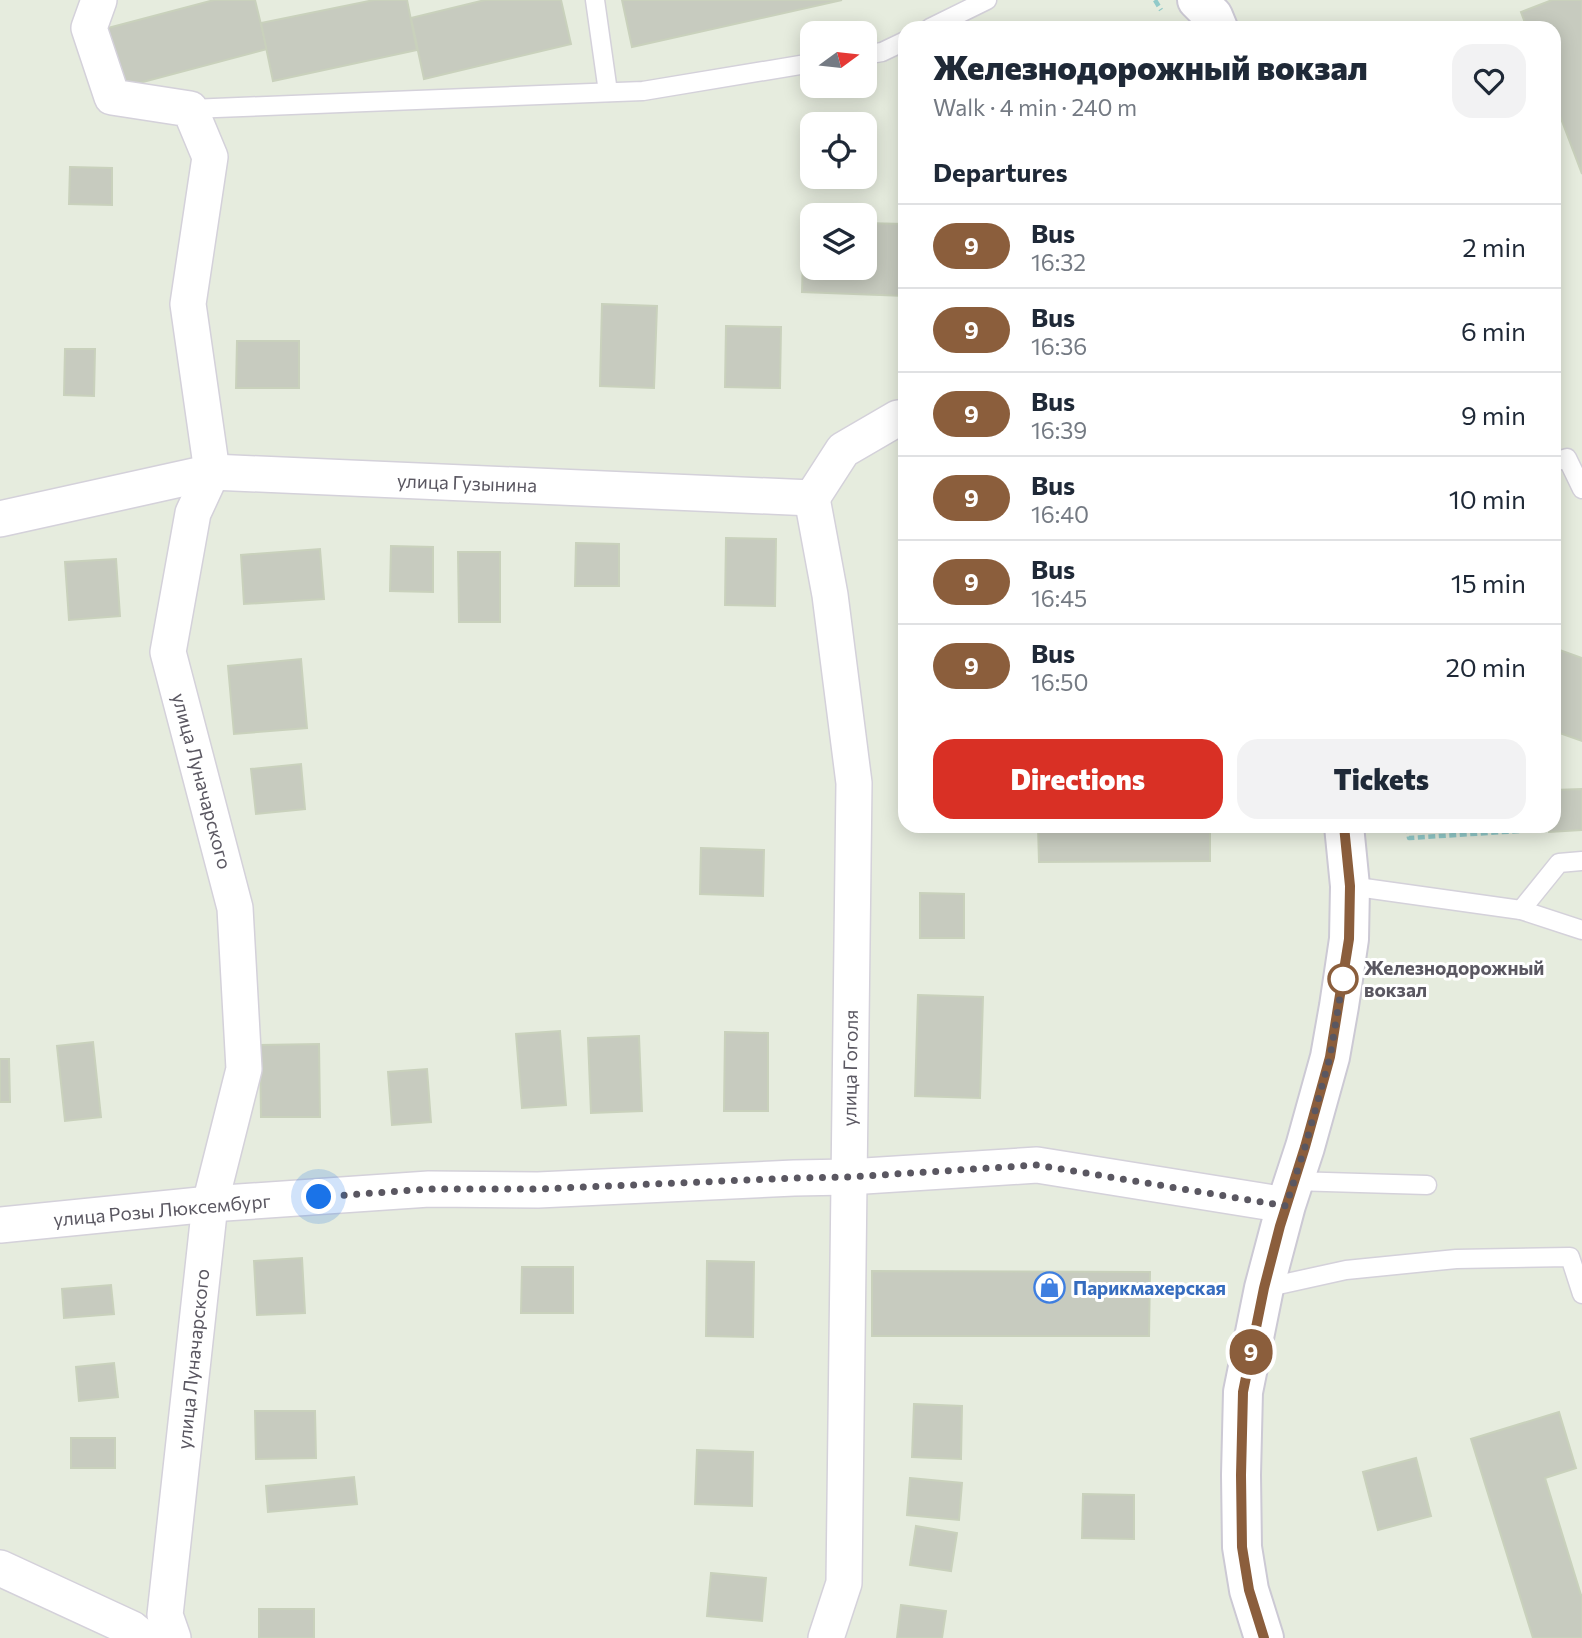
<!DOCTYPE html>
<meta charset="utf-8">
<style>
:root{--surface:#fff;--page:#f2f2f3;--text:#1f2937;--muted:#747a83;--line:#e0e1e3;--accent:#d93025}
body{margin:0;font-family:Commissioner,sans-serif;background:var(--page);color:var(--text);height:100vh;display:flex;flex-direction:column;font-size:26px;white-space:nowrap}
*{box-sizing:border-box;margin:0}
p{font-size:23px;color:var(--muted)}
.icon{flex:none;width:38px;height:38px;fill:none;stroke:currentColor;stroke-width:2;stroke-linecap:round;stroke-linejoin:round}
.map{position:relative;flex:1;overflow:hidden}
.panel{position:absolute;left:898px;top:21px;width:663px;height:812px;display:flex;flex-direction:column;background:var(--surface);border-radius:21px;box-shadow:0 4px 18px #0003}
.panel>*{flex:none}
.badge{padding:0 14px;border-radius:23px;font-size:24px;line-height:46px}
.needle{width:46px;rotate:75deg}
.tools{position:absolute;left:800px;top:21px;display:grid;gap:14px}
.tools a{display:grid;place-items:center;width:77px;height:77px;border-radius:14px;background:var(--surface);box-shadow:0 4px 18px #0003;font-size:35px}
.you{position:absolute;width:35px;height:35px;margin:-18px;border:5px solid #fff;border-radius:50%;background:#1a73e8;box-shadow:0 0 0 10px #1a73e833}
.map>.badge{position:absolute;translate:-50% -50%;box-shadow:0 0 0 4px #fff}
h2{padding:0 35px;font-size:26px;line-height:63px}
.round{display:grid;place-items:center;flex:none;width:74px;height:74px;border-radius:21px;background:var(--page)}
.headline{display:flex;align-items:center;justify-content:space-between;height:119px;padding:0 35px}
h1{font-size:33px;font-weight:800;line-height:52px}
.button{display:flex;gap:14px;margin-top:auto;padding:14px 35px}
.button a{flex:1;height:80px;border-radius:21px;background:var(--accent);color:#fff;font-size:28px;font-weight:800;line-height:80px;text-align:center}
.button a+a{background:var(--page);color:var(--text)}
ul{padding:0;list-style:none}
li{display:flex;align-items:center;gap:21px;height:84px;padding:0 35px;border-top:2px solid var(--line)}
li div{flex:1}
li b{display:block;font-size:26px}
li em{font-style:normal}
li .badge{min-width:77px;font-weight:700;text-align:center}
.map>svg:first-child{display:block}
.building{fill:#c7cbbf;stroke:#c9d1bc;stroke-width:2}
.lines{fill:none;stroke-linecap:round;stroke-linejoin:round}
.lane-casing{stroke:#d4d1da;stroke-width:21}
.street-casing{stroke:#d4d1da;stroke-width:38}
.secondary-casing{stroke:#ccc9d4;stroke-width:42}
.path{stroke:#91cac9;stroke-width:4.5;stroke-dasharray:7 3.5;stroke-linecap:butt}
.lane{stroke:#fff;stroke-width:18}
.street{stroke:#fff;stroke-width:35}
.secondary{stroke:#fff;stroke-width:38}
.line-casing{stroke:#fff;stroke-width:16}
.line{stroke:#8b5e3c;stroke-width:10}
.walk{stroke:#5a5761;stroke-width:7;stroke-dasharray:0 12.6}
.stop-dot{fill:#fff;stroke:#8b5e3c;stroke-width:3.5}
.labels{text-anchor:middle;stroke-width:6;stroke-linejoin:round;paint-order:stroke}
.street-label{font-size:19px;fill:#5a5761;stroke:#fff}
.stop-label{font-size:19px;font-weight:bold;fill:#5a5761;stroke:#fff;text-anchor:start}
.shop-label{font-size:19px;font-weight:bold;fill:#366cbe;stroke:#fff;text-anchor:start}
</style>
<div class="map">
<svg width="1582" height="1638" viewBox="0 0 1582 1638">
<rect width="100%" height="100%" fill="#e6ecde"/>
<g class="building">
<path d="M214 0H255L267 49 124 87 108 28Z"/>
<path d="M374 0H407L417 50 273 81 261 23Z"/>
<path d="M485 0H561L571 44 424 79 411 18Z"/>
<path d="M622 0H842L632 47Z"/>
<path d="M1552 0H1582V174L1554 100V28H1527L1521 12Z"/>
<path d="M70 167 112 168V205L69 204Z"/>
<path d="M804 221H812V268H864V223L905 224V296L802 292Z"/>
<path d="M602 304 657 306 654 388 600 386Z"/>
<path d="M726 326 781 327 780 388 725 387Z"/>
<path d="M237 341H299V388H236Z"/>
<path d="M65 349H95L94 396 64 395Z"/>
<path d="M726 538 776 539 775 606 725 605Z"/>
<path d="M576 543 619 544V586H575Z"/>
<path d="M391 546 433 547V592L390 591Z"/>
<path d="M320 549 324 599 244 604 241 555Z"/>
<path d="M458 552H500V622H459Z"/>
<path d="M116 559 120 616 69 620 65 562Z"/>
<path d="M1554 648 1582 658V741L1554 731Z"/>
<path d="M301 659 307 728 234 734 228 666Z"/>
<path d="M301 764 305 809 256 814 251 769Z"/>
<path d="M1582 789V830L1549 832V826H1554V790Z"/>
<path d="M914 826H939V832L914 831Z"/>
<path d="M1038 826H1210V861L1039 862Z"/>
<path d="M701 848 764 850 763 896 700 894Z"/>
<path d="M920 893 964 894V938H920Z"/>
<path d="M918 995 983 997 980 1098 915 1096Z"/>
<path d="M560 1031 566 1105 522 1108 516 1034Z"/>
<path d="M725 1032 768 1033V1111H724Z"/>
<path d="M639 1036 642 1111 591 1113 588 1038Z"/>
<path d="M93 1042 101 1117 65 1121 57 1046Z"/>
<path d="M319 1044 320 1117H261L260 1045Z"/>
<path d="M0 1059H9L10 1102H0Z"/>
<path d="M427 1069 431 1122 392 1125 388 1072Z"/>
<path d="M302 1258 305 1313 257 1315 254 1261Z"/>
<path d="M707 1261 754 1262 753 1337 706 1336Z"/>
<path d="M522 1267H573V1313H521Z"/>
<path d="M872 1271 1150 1272 1149 1336H872Z"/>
<path d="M111 1285 114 1314 64 1318 62 1289Z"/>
<path d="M114 1363 118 1397 79 1401 76 1367Z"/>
<path d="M914 1404 962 1406 961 1459 912 1457Z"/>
<path d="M255 1411H315L316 1458 256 1459Z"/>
<path d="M1559 1412 1576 1468 1545 1478 1581 1595H1582V1638H1533L1471 1439Z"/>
<rect x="71" y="1438" width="44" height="30"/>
<path d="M697 1450 753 1452 752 1506 695 1504Z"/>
<path d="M1416 1458 1431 1516 1378 1530 1363 1472Z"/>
<path d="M354 1477 357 1504 268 1512 266 1486Z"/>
<path d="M910 1478 962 1483 959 1520 907 1515Z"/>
<path d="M1083 1494 1134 1495V1539L1082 1538Z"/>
<path d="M916 1526 957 1533 951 1571 910 1565Z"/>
<path d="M711 1573 766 1578 762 1621 707 1616Z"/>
<path d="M901 1605 946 1611 942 1638H897Z"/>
<rect x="259" y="1609" width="55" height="29"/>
</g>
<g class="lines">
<defs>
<g id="lane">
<path d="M595 0 608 92"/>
<path d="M930 28 987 0"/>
<path d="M864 55 882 52 905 41"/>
<path d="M190 109 643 91 812 63"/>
<path d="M1554 462 1567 458 1582 489"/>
<path d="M1350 886 1521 910 1582 930"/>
<path d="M1521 910 1559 863 1582 861"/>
<path d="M1293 1181 1427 1185"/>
<path d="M1264 1288 1346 1270 1456 1259 1570 1257 1582 1294"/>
</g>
<g id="street">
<path d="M99 0 89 28 112 97 190 109 210 157 188 304 212 472 193 513 168 652 235 908 244 1069 210 1204 165 1615 173 1638"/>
<path d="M812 498 830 595 854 783 844 1583 826 1638"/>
<path d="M0 519 212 472 812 498 843 450 898 418 905 417"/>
<path d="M0 1225 210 1204 429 1189 538 1190 794 1178 849 1177 1037 1165 1286 1205"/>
<path d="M0 1568 132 1629 143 1638"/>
</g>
<g id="secondary">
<path d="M1197 0 1213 16 1218 28"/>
<path d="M1264 1638 1249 1590 1242 1547 1241 1475 1243 1392 1264 1288 1286 1205 1305 1147 1330 1057 1339 1006 1349 939 1350 886 1344 826"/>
</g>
</defs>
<use href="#lane" class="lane-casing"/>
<use href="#street" class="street-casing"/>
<use href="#secondary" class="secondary-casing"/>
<g class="path">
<path d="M1155 0 1161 10"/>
<path d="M1407 826 1409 838 1535 830"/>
</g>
<use href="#lane" class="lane"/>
<use href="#street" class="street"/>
<use href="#secondary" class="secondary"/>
</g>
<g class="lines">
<defs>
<path id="line" d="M1264 1638 1249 1590 1242 1547 1241 1475 1243 1392 1264 1288 1280 1226 1305 1147 1330 1057 1349 939 1350 886 1344 826"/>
</defs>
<use href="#line" class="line-casing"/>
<use href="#line" class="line"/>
<path class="walk" d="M319 1197 429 1189H538L794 1178 849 1177 1037 1165 1286 1206 1305 1147 1330 1057 1343 979"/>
</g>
<defs>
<symbol id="shop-ring" viewBox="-11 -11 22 22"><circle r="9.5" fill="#fff" stroke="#3f7fe0" stroke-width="1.5"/><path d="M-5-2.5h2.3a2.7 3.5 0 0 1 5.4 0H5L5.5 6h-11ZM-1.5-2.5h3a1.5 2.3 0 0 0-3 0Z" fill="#3f7fe0"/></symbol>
</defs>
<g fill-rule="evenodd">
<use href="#shop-ring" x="1032" y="1270" width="35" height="35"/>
</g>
<circle class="stop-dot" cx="1343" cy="979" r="14"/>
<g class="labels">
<g class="street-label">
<text transform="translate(467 483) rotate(2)" y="7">улица Гузынина</text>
<text transform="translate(202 781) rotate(75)" y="7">улица Луначарского</text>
<text transform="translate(850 1068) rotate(-89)" y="7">улица Гоголя</text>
<text transform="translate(162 1210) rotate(-5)" y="7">улица Розы Люксембург</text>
<text transform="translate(193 1359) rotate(-84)" y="7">улица Луначарского</text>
</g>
<g class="stop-label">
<text x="1364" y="975">Железнодорожный<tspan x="1364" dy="22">вокзал</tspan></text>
</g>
<g class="shop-label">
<text x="1073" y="1295">Парикмахерская</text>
</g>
</g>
</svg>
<div class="tools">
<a><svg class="needle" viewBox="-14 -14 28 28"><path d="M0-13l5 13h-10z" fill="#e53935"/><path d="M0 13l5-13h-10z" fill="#747a83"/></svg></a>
<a><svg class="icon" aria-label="locate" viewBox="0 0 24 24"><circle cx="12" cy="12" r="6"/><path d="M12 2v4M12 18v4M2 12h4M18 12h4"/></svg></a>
<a><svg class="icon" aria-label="layers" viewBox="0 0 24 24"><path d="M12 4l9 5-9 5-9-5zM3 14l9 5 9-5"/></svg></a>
</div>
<div class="you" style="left:319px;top:1197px"></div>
<b class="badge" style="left:1251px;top:1352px;background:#8b5e3c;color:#fff">9</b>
<section class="panel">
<div class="headline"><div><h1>Железнодорожный вокзал</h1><p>Walk · 4 min · 240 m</p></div><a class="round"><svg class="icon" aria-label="heart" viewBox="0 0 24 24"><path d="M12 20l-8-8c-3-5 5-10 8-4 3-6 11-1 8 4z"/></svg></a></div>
<h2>Departures</h2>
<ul>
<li><span class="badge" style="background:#8b5e3c;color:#fff">9</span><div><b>Bus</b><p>16:32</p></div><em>2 min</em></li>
<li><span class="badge" style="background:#8b5e3c;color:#fff">9</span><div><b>Bus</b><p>16:36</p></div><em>6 min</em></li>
<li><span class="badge" style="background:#8b5e3c;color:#fff">9</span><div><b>Bus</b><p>16:39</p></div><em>9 min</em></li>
<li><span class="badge" style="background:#8b5e3c;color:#fff">9</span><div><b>Bus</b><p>16:40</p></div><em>10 min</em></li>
<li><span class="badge" style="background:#8b5e3c;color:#fff">9</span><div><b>Bus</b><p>16:45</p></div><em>15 min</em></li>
<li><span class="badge" style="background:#8b5e3c;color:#fff">9</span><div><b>Bus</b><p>16:50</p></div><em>20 min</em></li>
</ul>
<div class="button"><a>Directions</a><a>Tickets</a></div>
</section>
</div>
